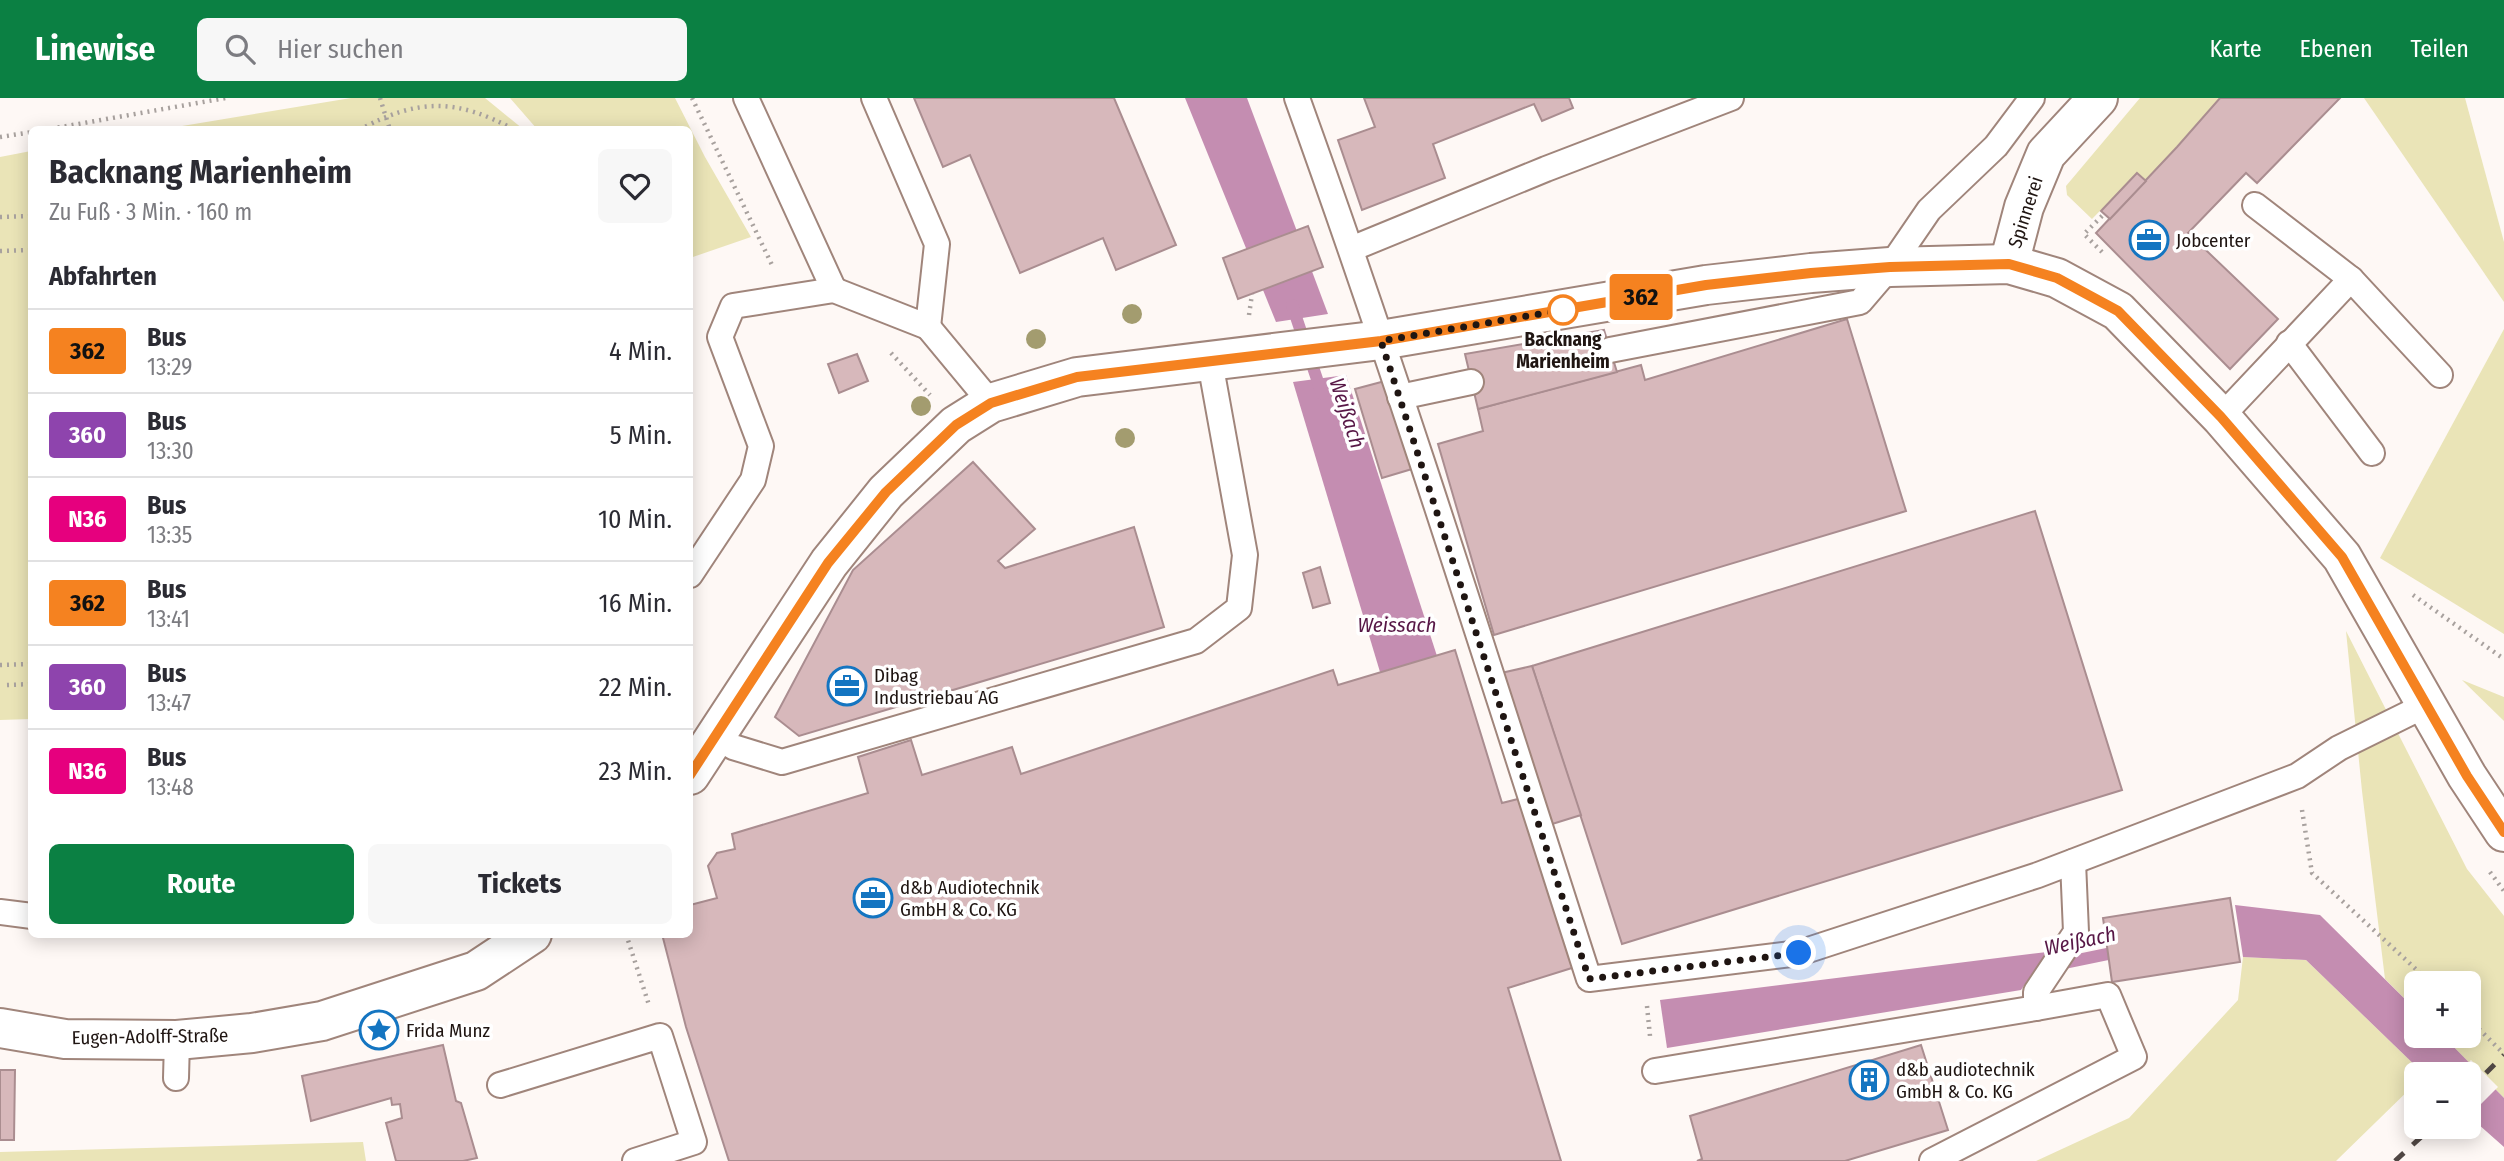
<!DOCTYPE html>
<html lang="de">
<meta charset="utf-8">
<style>
:root{--surface:#fff;--page:#f7f7f7;--text:#2b2b33;--muted:#7c7c81;--line:#e1e1e2;--accent:#0b8043}
body{margin:0;font-family:"Fira Sans Condensed",sans-serif;background:var(--page);color:var(--text);height:100vh;display:flex;flex-direction:column;font-size:26px;white-space:nowrap}
*{box-sizing:border-box;margin:0}
p{font-size:23px;color:var(--muted)}
.icon{flex:none;width:38px;height:38px;fill:none;stroke:currentColor;stroke-width:2;stroke-linecap:round;stroke-linejoin:round}
.map{position:relative;flex:1;overflow:hidden}
.sheet{position:absolute;left:28px;top:28px;width:665px;height:812px;display:flex;flex-direction:column;background:var(--surface);border-radius:10px;box-shadow:0 4px 18px #0003}
.sheet>*{flex:none}
.badge{padding:0 14px;border-radius:5px;font-size:24px;line-height:46px}
.fabs{position:absolute;left:2404px;top:873px;display:grid;gap:14px}
.fabs a{display:grid;place-items:center;width:77px;height:77px;border-radius:10px;background:var(--surface);box-shadow:0 4px 18px #0003;font-size:35px}
.you{position:absolute;width:35px;height:35px;margin:-18px;border:5px solid #fff;border-radius:50%;background:#1a73e8;box-shadow:0 0 0 10px #1a73e833}
.map>.badge{position:absolute;translate:-50% -50%;box-shadow:0 0 0 4px #fff}
h2{padding:0 21px;font-size:26px;line-height:63px}
.round{display:grid;place-items:center;flex:none;width:74px;height:74px;border-radius:10px;background:var(--page)}
.summary{display:flex;align-items:center;justify-content:space-between;height:119px;padding:0 21px}
h1{font-size:33px;font-weight:700;line-height:52px}
.action{display:flex;gap:14px;margin-top:auto;padding:14px 21px}
.action a{flex:1;height:80px;border-radius:10px;background:var(--accent);color:#fff;font-size:28px;font-weight:700;line-height:80px;text-align:center}
.action a+a{background:var(--page);color:var(--text)}
ul{padding:0;list-style:none}
li{display:flex;align-items:center;gap:21px;height:84px;padding:0 21px;border-top:2px solid var(--line)}
li div{flex:1}
li b{display:block;font-size:26px}
li em{font-style:normal}
li .badge{min-width:77px;font-weight:700;text-align:center}
header{display:flex;align-items:center;gap:42px;box-sizing:border-box;height:98px;padding:0 35px;background:var(--accent);color:#fff}
header strong{font-size:33px}
nav{display:flex;gap:38px;margin-inline-start:auto;font-size:24px}
.search{width:490px;height:63px;background:var(--page);display:flex;align-items:center;gap:18px;box-sizing:border-box;padding:0 24px;border-radius:10px;color:var(--muted);font-size:26px}
.map>svg:first-child{display:block}
.green{fill:#eae4b7}
.water{fill:#c48db1}
.pier{fill:#fef8f5}
.lines{fill:none;stroke-linecap:round;stroke-linejoin:round}
.stream{stroke:#c48db1;stroke-width:12}
.building{fill:#d7b8bb;stroke:#aa8d90;stroke-width:2}
.lane-casing{stroke:#a0857b;stroke-width:28}
.street-casing{stroke:#a0857b;stroke-width:42}
.path{stroke:#a8a19e;stroke-width:4.5;stroke-dasharray:2 5;stroke-linecap:butt}
.lane{stroke:#fff;stroke-width:24}
.street{stroke:#fff;stroke-width:38}
.rail{stroke:#504744;stroke-width:5;stroke-dasharray:12 12;stroke-linecap:butt}
.tree{fill:#a39c6f}
.line-casing{stroke:#fff;stroke-width:16}
.line{stroke:#f58220;stroke-width:10}
.walk{stroke:#1f1512;stroke-width:7;stroke-dasharray:0 12.6}
.stop-dot{fill:#fff;stroke:#f58220;stroke-width:3.5}
.labels{text-anchor:middle;stroke-width:7;stroke-linejoin:round;paint-order:stroke}
.street-label{font-size:19px;fill:#1f1512;stroke:#fff}
.poi-label{font-size:19px;fill:#1f1512;stroke:#fff;text-anchor:start}
.stop-label{font-size:19px;font-weight:bold;fill:#1f1512;stroke:#fff}
.water-label{font-size:21px;font-style:italic;fill:#571746;stroke:#fff}
</style>
<header>
<strong>Linewise</strong>
<div class="search"><svg class="icon" aria-label="search" viewBox="0 0 24 24"><circle cx="10" cy="10" r="6"/><path d="M15 15l6 6"/></svg>Hier suchen</div>
<nav><a>Karte</a><a>Ebenen</a><a>Teilen</a></nav>
</header>
<div class="map">
<svg width="2504" height="1063" viewBox="0 0 2504 1063">
<rect width="100%" height="100%" fill="#fef8f5"/>
<g class="green">
<path d="M351 0H485L523 31H164Z"/>
<path d="M510 0H675L705 59 751 139 690 160V32L537 31Z"/>
<path d="M2140 0H2220L2146 83 2137 75 2092 121 2067 97 2066 88Z"/>
<path d="M2364 0H2465L2504 144V204Z"/>
<path d="M31 53V621L0 622V59Z"/>
<path d="M2504 231V536L2380 460Z"/>
<path d="M2346 533 2467 771 2504 818V1000L2443 938H2469V886H2417V913L2385 881 2362 693Z"/>
<path d="M2462 582 2504 599V623Z"/>
<path d="M2243 859 2306 862 2424 976H2417V984L2336 1063H2036L2129 1020 2238 902Z"/>
<path d="M363 1044 366 1063H0V1054Z"/>
</g>
<g class="water">
<path d="M1185 0H1247L1328 216 1276 224Z"/>
<path d="M1346 277 1437 558 1380 574 1293 284Z"/>
<path d="M2235 807 2320 817 2417 913V938H2443L2504 1000V1049L2469 1018V976H2424L2306 862 2243 859Z"/>
<path d="M2047 854 2021 892 1667 950 1660 902Z"/>
</g>
<path class="pier" d="M2471 962 2498 989 2469 1018V976H2457Z"/>
<g class="lines">
<g class="stream">
<path d="M1292 207 1322 296"/>
<path d="M2054 867 2122 853"/>
</g>
</g>
<g class="building">
<path d="M914 0H1114L1176 147 1116 172 1103 140 1020 175 970 57 943 69Z"/>
<path d="M1364 0H1569L1573 10 1542 23 1534 6 1433 46 1445 80 1362 112 1338 42 1375 29Z"/>
<path d="M2220 0H2340L2257 85 2246 75 2188 135 2278 221 2230 271 2096 135 2177 49Z"/>
<path d="M2137 75 2146 83 2110 121 2101 113Z"/>
<path d="M1308 128 1323 169 1238 201 1223 160Z"/>
<path d="M1847 221 1906 413 1494 537 1438 346 1483 333 1478 311 1641 267 1645 282Z"/>
<path d="M1604 232 1617 274 1478 311 1465 256Z"/>
<path d="M857 256 868 283 839 295 828 266Z"/>
<path d="M1385 283 1412 371 1382 380 1355 291Z"/>
<path d="M973 364 1035 431 998 463 1005 470 1134 429 1164 529 799 638 775 619 853 472Z"/>
<path d="M2035 413 2122 692 1622 846 1532 568Z"/>
<path d="M1320 469 1330 505 1313 510 1303 475Z"/>
<path d="M1455 552 1502 705 1518 701 1575 869 1508 890 1561 1063H729L686 929 662 836H690V807L717 800 708 768 717 755 735 751 732 736 868 695 858 659 911 642 922 677 1012 649 1021 676 1333 572 1338 587Z"/>
<path d="M1532 568 1581 717 1549 727 1501 575Z"/>
<path d="M2230 800 2240 864 2112 884 2103 820Z"/>
<path d="M443 947 456 1003 461 1005 477 1060 463 1063H396L386 1025 402 1020 400 1006 392 1007 391 1000 311 1023 302 978Z"/>
<path d="M1921 947 1948 1032 1845 1063H1697L1702 1061 1690 1018Z"/>
<path d="M0 972H15L14 1042H0Z"/>
</g>
<g class="lines">
<defs>
<g id="lane">
<path d="M746 0 834 192"/>
<path d="M1297 0C1402 291 1494 586 1589 881L1799 855 2038 777 2297 678 2339 650 2426 607"/>
<path d="M2255 107 2351 181 2440 277"/>
<path d="M1351 151 1546 71 1731 0"/>
<path d="M928 229 991 305"/>
<path d="M2289 245 2372 355"/>
<path d="M1610 252 1860 204 1890 169 1929 112 1996 48 2032 0"/>
<path d="M1400 299 1471 284"/>
<path d="M2221 319 2351 181"/>
<path d="M690 477 753 382 761 348 720 239 733 208 834 192 928 229 937 146 874 0"/>
<path d="M717 637 733 649 782 664 1196 543 1239 510 1245 457 1210 264"/>
<path d="M0 814 32 818"/>
<path d="M1655 973 2036 910V894L2076 834 2073 764"/>
<path d="M176 980 177 942"/>
<path d="M500 987 660 938 694 1044 635 1063"/>
<path d="M1932 1063 2134 959 2108 897 2036 910"/>
</g>
<g id="street">
<path d="M2009 166 2024 109 2046 56 2098 0"/>
<path d="M690 677 829 465 886 394 956 327 991 305 1077 279 1381 242 1706 187 1811 175 1890 169 2009 166 2057 180 2118 213 2221 319 2342 459 2467 678 2504 734"/>
<path d="M0 930 65 941 177 942 252 935 322 923 476 873 532 836"/>
</g>
</defs>
<use href="#lane" class="lane-casing"/>
<use href="#street" class="street-casing"/>
<g class="path">
<path d="M380 0 390 32"/>
<path d="M692 0 772 167"/>
<path d="M44 32 226 0"/>
<path d="M359 32C418 0 456 0 515 32"/>
<path d="M0 39 32 34"/>
<path d="M0 119 32 118"/>
<path d="M0 153 32 152"/>
<path d="M2102 154 2084 136 2104 116"/>
<path d="M1249 217 1252 196"/>
<path d="M891 255 930 297"/>
<path d="M2413 497 2504 561"/>
<path d="M0 567 32 566"/>
<path d="M7 587 32 586"/>
<path d="M2302 712 2312 775 2432 886"/>
<path d="M2490 774 2504 793"/>
<path d="M626 836 649 907"/>
<path d="M1647 908 1650 938"/>
<path d="M2469 921 2504 956"/>
</g>
<use href="#lane" class="lane"/>
<use href="#street" class="street"/>
<g class="rail">
<path d="M2469 992 2504 957"/>
<path d="M2395 1063 2432 1029"/>
</g>
</g>
<g class="tree">
<circle cx="1132" cy="216" r="10"/>
<circle cx="1036" cy="241" r="10"/>
<circle cx="921" cy="308" r="10"/>
<circle cx="1125" cy="340" r="10"/>
</g>
<g class="lines">
<defs>
<path id="line" d="M690 677 828 465 886 394 956 327 991 305 1077 279 1381 243 1706 187 1811 175 1890 169 2009 166 2057 180 2118 213 2221 319 2342 459 2467 678 2504 734"/>
</defs>
<use href="#line" class="line-casing"/>
<use href="#line" class="line"/>
<path class="walk" d="M1563 212 1381 243 1589 881 1799 855"/>
</g>
<defs>
<symbol id="office-ring" viewBox="-11 -11 22 22"><circle r="9.5" fill="#fff" stroke="#1475c1" stroke-width="1.5"/><path d="M-6-3h4V-5.5h4V-3h4V5H-6ZM-1-4.5V-3h2v-1.5ZM-6 0V1H6V0Z" fill="#1475c1"/></symbol>
<symbol id="sight-ring" viewBox="-11 -11 22 22"><circle r="9.5" fill="#fff" stroke="#1475c1" stroke-width="1.5"/><path d="M0-6L1.8-2.2L6-1.7L2.9 1.2L3.7 5.4L0 3.3L-3.7 5.4L-2.9 1.2L-6-1.7L-1.8-2.2Z" fill="#1475c1"/></symbol>
<symbol id="building-ring" viewBox="-11 -11 22 22"><circle r="9.5" fill="#fff" stroke="#1475c1" stroke-width="1.5"/><path d="M-4-6H4V6H1V3H-1V6H-4ZM-2.5-4.3h1.7v1.8h-1.7ZM.8-4.3h1.7v1.8H.8ZM-2.5-1h1.7V.8h-1.7ZM.8-1h1.7V.8H.8Z" fill="#1475c1"/></symbol>
</defs>
<g fill-rule="evenodd">
<use href="#office-ring" x="2127" y="120" width="44" height="44"/>
<use href="#office-ring" x="825" y="566" width="44" height="44"/>
<use href="#office-ring" x="851" y="778" width="44" height="44"/>
<use href="#sight-ring" x="357" y="910" width="44" height="44"/>
<use href="#building-ring" x="1847" y="960" width="44" height="44"/>
</g>
<circle class="stop-dot" cx="1563" cy="212" r="14"/>
<g class="labels">
<g class="street-label">
<text transform="translate(2025 114) rotate(-72)" y="7">Spinnerei</text>
<text transform="translate(150 938) rotate(-1)" y="7">Eugen-Adolff-Straße</text>
</g>
<g class="poi-label">
<text x="2176" y="149">Jobcenter</text>
<text x="874" y="584">Dibag<tspan x="874" dy="22">Industriebau AG</tspan></text>
<text x="900" y="796">d&amp;b Audiotechnik<tspan x="900" dy="22">GmbH &amp; Co. KG</tspan></text>
<text x="406" y="939">Frida Munz</text>
<text x="1896" y="978">d&amp;b audiotechnik<tspan x="1896" dy="22">GmbH &amp; Co. KG</tspan></text>
</g>
<g class="stop-label">
<text x="1563" y="248">Backnang<tspan x="1563" dy="22">Marienheim</tspan></text>
</g>
<g class="water-label">
<text transform="translate(1347 315) rotate(72)" y="7">Weißach</text>
<text x="1397" y="534">Weissach</text>
<text transform="translate(2080 843) rotate(-12)" y="7">Weißach</text>
</g>
</g>
</svg>
<div class="fabs">
<a>+</a>
<a>−</a>
</div>
<div class="you" style="left:1799px;top:855px"></div>
<b class="badge" style="left:1641px;top:199px;background:#f58220;color:#111">362</b>
<section class="sheet">
<div class="summary"><div><h1>Backnang Marienheim</h1><p>Zu Fuß · 3 Min. · 160 m</p></div><a class="round"><svg class="icon" aria-label="heart" viewBox="0 0 24 24"><path d="M12 20l-8-8c-3-5 5-10 8-4 3-6 11-1 8 4z"/></svg></a></div>
<h2>Abfahrten</h2>
<ul>
<li><span class="badge" style="background:#f58220;color:#111">362</span><div><b>Bus</b><p>13:29</p></div><em>4 Min.</em></li>
<li><span class="badge" style="background:#8e44ad;color:#fff">360</span><div><b>Bus</b><p>13:30</p></div><em>5 Min.</em></li>
<li><span class="badge" style="background:#e6007e;color:#fff">N36</span><div><b>Bus</b><p>13:35</p></div><em>10 Min.</em></li>
<li><span class="badge" style="background:#f58220;color:#111">362</span><div><b>Bus</b><p>13:41</p></div><em>16 Min.</em></li>
<li><span class="badge" style="background:#8e44ad;color:#fff">360</span><div><b>Bus</b><p>13:47</p></div><em>22 Min.</em></li>
<li><span class="badge" style="background:#e6007e;color:#fff">N36</span><div><b>Bus</b><p>13:48</p></div><em>23 Min.</em></li>
</ul>
<div class="action"><a>Route</a><a>Tickets</a></div>
</section>
</div>
